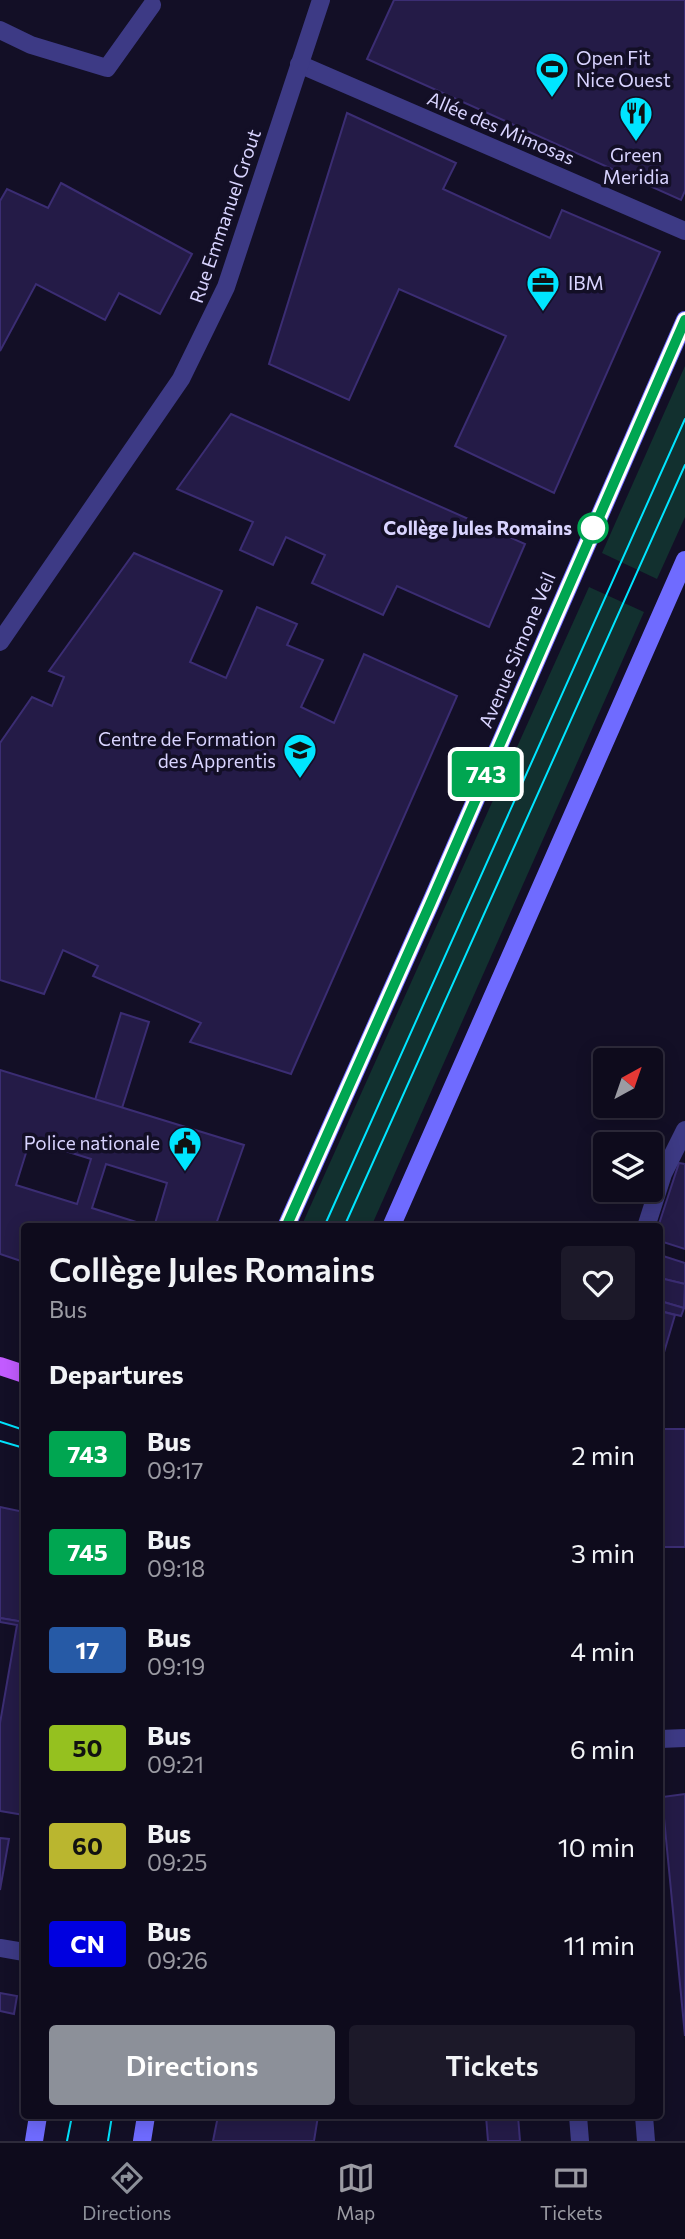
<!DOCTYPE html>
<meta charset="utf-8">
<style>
:root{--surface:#0e0b1c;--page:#1c1929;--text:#f1f3f6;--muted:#9b9ba3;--line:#2e2b3b;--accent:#8c9099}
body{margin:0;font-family:Commissioner,sans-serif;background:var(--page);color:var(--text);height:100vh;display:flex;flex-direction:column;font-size:26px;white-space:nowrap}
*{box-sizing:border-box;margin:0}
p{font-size:23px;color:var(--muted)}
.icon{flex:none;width:38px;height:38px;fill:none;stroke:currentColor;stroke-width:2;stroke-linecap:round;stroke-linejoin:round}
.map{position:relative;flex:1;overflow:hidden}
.details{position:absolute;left:21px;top:1223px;width:642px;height:896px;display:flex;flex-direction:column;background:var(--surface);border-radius:7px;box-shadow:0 4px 18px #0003,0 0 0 2px var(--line)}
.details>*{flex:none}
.badge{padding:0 14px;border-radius:5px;font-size:24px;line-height:46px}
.needle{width:46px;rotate:40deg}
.tools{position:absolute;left:593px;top:1048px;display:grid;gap:14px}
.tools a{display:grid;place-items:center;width:70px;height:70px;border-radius:7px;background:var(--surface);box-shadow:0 4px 18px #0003,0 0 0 2px var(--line);font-size:35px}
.map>.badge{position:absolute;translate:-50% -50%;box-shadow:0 0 0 4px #fff}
h2{padding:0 28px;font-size:26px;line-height:63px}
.round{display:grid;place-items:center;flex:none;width:74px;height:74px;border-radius:7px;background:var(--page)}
.headline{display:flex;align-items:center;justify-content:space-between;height:119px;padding:0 28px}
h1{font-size:33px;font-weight:600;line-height:52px}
.primary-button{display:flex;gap:14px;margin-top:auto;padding:14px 28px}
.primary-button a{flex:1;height:80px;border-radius:7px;background:var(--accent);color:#fff;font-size:28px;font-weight:600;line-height:80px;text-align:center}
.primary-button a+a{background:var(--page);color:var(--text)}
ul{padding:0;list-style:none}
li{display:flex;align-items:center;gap:21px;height:98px;padding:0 28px}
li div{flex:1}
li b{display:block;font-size:26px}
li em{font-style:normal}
li .badge{min-width:77px;font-weight:700;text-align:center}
.tab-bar{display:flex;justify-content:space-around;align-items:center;height:98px;border-top:2px solid var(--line);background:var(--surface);font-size:19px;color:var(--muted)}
.tab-bar a{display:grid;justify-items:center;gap:4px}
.tab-bar .selected{color:var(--accent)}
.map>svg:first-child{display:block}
.green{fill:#12302f}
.building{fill:#241b47;stroke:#3b2d73;stroke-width:2;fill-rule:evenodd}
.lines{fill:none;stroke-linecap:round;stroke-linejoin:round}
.service{stroke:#3d3a85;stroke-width:18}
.pedestrian{stroke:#3d3a85;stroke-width:18}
.minor{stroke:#3d3a85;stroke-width:18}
.tertiary{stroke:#3d3a85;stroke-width:18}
.secondary{stroke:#6f6bff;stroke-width:18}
.primary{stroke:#c25bff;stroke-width:18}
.tram{stroke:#00e5ff;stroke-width:2}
.line-casing{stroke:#fff;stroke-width:16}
.line{stroke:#00a651;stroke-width:10}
.stop-dot{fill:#fff;stroke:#00a651;stroke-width:3.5}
.labels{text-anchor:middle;stroke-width:7;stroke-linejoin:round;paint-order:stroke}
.poi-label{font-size:19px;fill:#d9d4ff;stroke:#130f26;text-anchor:start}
.street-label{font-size:19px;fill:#d9d4ff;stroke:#130f26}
.stop-label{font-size:19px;font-weight:bold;fill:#d9d4ff;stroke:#130f26;text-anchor:end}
</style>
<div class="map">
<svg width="685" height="2141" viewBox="0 0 685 2141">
<rect width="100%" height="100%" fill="#130f26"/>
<g class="green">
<path d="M685 366V517L657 579 602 553Z"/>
<path d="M589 587 644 612 371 1227H301Z"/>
</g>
<g class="building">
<path d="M394 0H685V191L681 200 367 59Z"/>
<path d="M347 113 456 163 443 189 550 238 562 210 660 252 554 493 455 446 506 336 399 289 349 400 269 364Z"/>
<path d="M61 183 192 254 160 314 119 293 105 320 36 284 0 351V201L7 189 48 208Z"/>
<path d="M231 414 525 544 489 627 397 586 383 615 312 583 325 555 286 537 273 565 240 550 253 522 177 489Z"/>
<path d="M134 553 222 591 190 662 226 678 257 607 297 624 287 645 323 660 301 707 334 723 364 654 457 696 291 1074 190 1042 201 1023 93 976 98 966 63 950 44 994 0 980V743L32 697 52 706 64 677 49 671Z"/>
<path d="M121 1013 149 1022 122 1108 95 1100Z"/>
<path d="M0 1070 244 1145 215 1227H154L167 1183 106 1164 92 1208 152 1227H24V1262L0 1254ZM30 1140 91 1159 77 1204 16 1185Z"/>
<path d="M679 1163 685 1164V1249L660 1241 658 1227Z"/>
<path d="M660 1255 685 1263V1284L660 1278Z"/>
<path d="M660 1278 685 1284 684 1308 660 1301Z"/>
<path d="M660 1301 684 1308 681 1316 660 1311Z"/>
<path d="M660 1311 675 1315 660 1366Z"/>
<rect x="660" y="1429" width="25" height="118"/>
<path d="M0 1507 24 1512V1622L0 1618Z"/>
<path d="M0 1618 24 1622V1815L0 1811V1723L17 1625 0 1622Z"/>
<path d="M685 1794V2036L662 1797Z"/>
<path d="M0 1838 9 1839 0 1890Z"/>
<path d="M0 1993 17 1996 14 2014 0 2011Z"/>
<path d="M218 2116H318L314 2141H213Z"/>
<path d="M486 2116H518L520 2141H488Z"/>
</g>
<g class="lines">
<path class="service" d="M0 30 31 45 107 68 152 5"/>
<path class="pedestrian" d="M299 64 685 231"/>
<g class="minor">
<path d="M0 642 181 379 226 287 321 0"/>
<path d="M646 1227 663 1174 685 1130"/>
<path d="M660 1739 685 1738"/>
<path d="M0 1948 24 1952"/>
<path d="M644 2116 646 2141"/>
</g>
<path class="tertiary" d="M578 2116 580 2141"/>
<g class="secondary">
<path d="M286 1227 431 902 685 320"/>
<path d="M391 1227 685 560"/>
<path d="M34 2141 38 2116"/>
<path d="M142 2141 146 2116"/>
</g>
<path class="primary" d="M0 1366 24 1374"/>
<g class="tram">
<path d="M324 1227 685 419"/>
<path d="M344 1227 685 465"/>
<path d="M0 1422 24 1430"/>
<path d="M0 1441 24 1448"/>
<path d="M67 2141 72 2116"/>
<path d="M108 2141 112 2116"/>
</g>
</g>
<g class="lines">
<defs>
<path id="line" d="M286 1227 431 902 685 320"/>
</defs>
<use href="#line" class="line-casing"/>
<use href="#line" class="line"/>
</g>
<defs>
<symbol id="stadium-pin" viewBox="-11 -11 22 30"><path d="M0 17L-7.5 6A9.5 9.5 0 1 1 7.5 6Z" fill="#00e5ff" stroke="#130f26"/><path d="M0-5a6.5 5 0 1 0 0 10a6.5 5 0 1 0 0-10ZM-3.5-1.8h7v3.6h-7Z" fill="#111"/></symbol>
<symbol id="restaurant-pin" viewBox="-11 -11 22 30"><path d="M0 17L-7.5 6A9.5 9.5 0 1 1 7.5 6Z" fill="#00e5ff" stroke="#130f26"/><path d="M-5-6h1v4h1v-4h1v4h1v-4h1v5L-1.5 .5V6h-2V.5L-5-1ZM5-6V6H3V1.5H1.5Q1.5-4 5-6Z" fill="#111"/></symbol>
<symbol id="office-pin" viewBox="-11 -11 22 30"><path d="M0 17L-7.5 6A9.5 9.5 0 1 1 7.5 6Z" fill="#00e5ff" stroke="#130f26"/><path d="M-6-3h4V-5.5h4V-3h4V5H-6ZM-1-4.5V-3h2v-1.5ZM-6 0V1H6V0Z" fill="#111"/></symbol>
<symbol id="university-pin" viewBox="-11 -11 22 30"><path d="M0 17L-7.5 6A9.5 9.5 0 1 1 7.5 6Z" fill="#00e5ff" stroke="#130f26"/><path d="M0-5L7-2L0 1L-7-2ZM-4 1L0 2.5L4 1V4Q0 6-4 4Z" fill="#111"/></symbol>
<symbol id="civic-pin" viewBox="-11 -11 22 30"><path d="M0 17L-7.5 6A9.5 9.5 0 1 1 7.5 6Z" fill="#00e5ff" stroke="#130f26"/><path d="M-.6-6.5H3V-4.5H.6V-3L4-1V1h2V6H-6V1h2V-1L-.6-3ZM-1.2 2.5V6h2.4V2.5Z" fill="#111"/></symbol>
</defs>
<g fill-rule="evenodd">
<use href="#stadium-pin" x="533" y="50" width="38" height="52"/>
<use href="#restaurant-pin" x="617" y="94" width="38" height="52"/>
<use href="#office-pin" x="524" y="264" width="38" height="52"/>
<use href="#university-pin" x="281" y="731" width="38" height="52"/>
<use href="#civic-pin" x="166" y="1124" width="38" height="52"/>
</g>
<circle class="stop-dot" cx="593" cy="528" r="14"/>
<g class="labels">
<g class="poi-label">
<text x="576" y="65">Open Fit<tspan x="576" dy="22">Nice Ouest</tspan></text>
<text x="636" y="162" text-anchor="middle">Green<tspan x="636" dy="22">Meridia</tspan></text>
<text x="568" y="290">IBM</text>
<text x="276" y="746" text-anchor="end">Centre de Formation<tspan x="276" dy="22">des Apprentis</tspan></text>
<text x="160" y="1150" text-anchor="end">Police nationale</text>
</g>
<g class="street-label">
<text transform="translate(501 128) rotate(23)" y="7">Allée des Mimosas</text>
<text transform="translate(225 216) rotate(-71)" y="7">Rue Emmanuel Grout</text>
<text transform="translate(517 650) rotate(-67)" y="7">Avenue Simone Veil</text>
</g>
<g class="stop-label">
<text x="572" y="535">Collège Jules Romains</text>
</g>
</g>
</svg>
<div class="tools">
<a><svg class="needle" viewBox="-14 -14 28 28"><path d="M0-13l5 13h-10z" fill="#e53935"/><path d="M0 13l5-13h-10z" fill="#9b9ba3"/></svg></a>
<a><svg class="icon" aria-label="layers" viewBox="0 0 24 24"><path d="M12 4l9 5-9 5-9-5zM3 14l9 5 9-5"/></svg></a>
</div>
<b class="badge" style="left:486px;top:774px;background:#00a651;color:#fff">743</b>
<section class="details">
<div class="headline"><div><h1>Collège Jules Romains</h1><p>Bus</p></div><a class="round"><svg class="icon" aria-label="heart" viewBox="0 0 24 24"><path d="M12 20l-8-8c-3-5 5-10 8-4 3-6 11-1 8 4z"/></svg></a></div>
<h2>Departures</h2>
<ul>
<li><span class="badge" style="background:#00a651;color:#fff">743</span><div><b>Bus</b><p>09:17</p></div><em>2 min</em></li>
<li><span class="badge" style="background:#00a651;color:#fff">745</span><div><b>Bus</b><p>09:18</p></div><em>3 min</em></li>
<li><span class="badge" style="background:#265aa6;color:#fff">17</span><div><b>Bus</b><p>09:19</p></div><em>4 min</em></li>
<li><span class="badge" style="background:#95c11f;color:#111">50</span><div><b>Bus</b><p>09:21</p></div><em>6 min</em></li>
<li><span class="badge" style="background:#bab62f;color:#111">60</span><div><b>Bus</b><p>09:25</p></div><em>10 min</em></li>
<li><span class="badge" style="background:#0000e0;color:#fff">CN</span><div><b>Bus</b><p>09:26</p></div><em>11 min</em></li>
</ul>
<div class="primary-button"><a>Directions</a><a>Tickets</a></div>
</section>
</div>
<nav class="tab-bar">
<a class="selected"><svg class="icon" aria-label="directions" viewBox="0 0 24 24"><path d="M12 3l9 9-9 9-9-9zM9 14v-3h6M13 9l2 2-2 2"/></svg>Directions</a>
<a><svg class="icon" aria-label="map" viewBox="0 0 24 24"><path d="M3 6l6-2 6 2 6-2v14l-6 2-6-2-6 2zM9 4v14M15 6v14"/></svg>Map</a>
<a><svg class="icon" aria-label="tickets" viewBox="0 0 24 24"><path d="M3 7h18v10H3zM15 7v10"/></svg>Tickets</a>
</nav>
